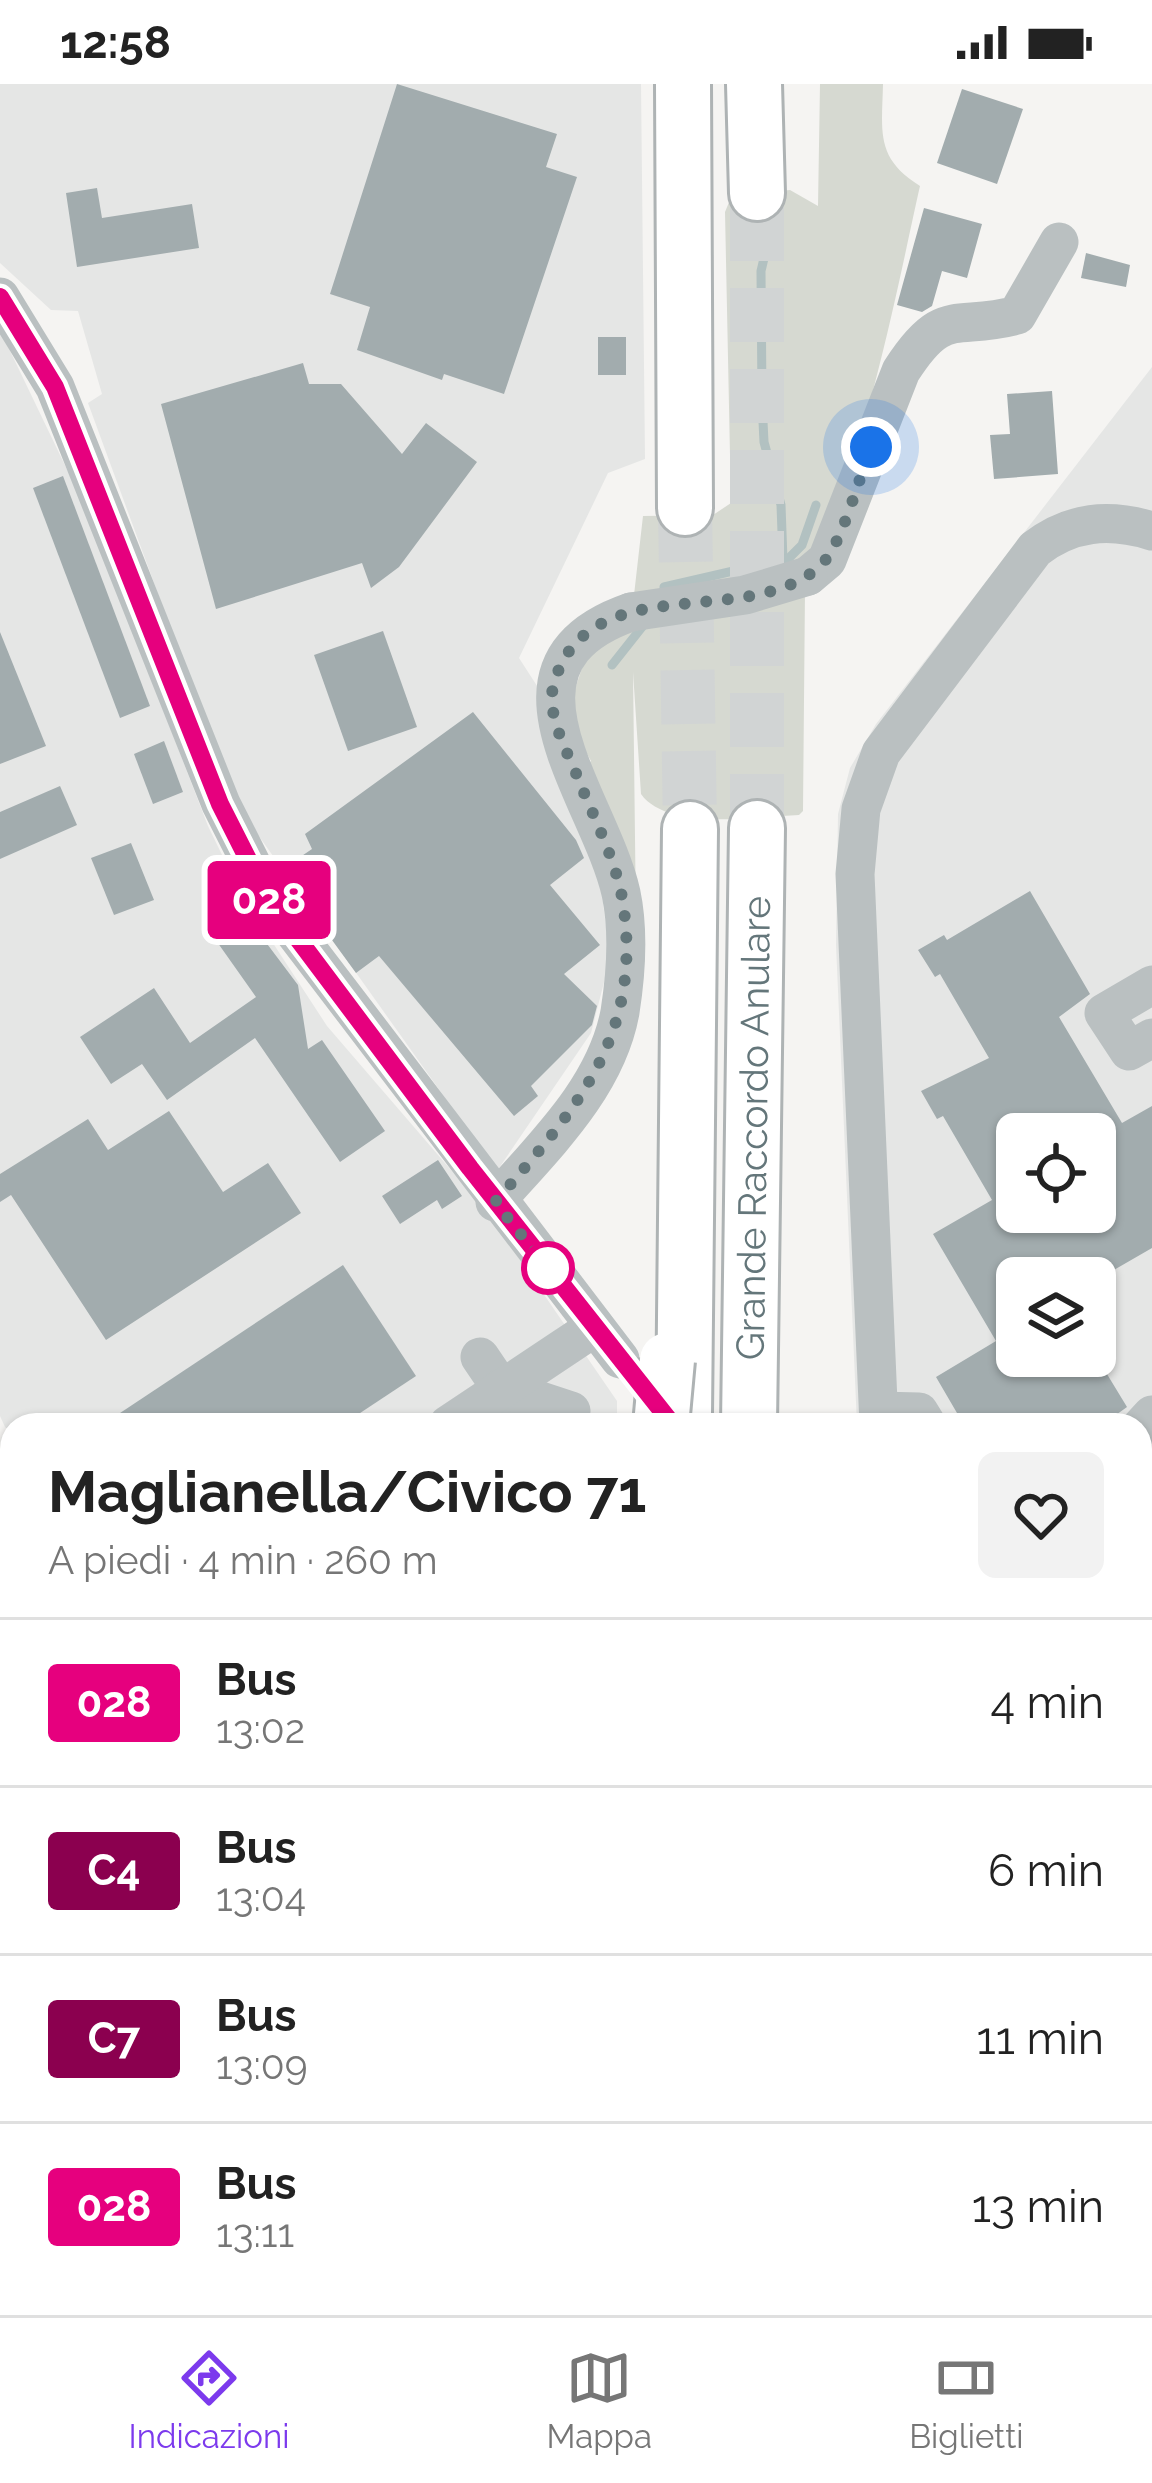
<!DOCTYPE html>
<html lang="it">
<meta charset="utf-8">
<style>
:root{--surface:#fff;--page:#f2f2f2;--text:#222;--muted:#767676;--line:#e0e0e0;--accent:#7c3aed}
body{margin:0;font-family:Raleway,sans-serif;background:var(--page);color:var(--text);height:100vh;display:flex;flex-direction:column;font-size:45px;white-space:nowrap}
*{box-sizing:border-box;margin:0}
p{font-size:39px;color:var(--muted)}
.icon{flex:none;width:66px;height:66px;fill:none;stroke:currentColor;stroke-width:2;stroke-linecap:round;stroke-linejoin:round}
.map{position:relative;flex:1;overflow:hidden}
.drawer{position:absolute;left:0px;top:1329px;width:1152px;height:903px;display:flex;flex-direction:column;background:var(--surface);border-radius:36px 36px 0 0;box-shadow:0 3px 9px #0004}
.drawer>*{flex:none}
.badge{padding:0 24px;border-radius:9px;font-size:42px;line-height:78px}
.tools{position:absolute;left:996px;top:1029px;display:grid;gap:24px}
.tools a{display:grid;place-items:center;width:120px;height:120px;border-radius:18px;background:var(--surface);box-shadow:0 3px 9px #0004;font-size:60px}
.you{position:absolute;width:60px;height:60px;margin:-30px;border:9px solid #fff;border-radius:50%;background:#1a73e8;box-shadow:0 0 0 18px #1a73e833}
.map>.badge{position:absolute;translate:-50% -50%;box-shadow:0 0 0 6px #fff}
.round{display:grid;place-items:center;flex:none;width:126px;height:126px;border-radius:18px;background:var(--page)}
.overview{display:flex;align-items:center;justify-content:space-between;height:204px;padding:0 48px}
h1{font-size:57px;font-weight:700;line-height:90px}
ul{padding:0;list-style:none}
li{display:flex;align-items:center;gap:36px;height:168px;padding:0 48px;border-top:3px solid var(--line)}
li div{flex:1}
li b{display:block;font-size:45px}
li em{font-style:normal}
li .badge{min-width:132px;font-weight:700;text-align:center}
.status{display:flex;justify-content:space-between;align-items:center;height:84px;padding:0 60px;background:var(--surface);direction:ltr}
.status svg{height:33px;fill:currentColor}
.tab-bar{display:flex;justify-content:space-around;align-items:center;height:168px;border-top:3px solid var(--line);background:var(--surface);font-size:33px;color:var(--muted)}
.tab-bar a{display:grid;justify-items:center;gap:6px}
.tab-bar .current{color:var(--accent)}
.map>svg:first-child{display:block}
.built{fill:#e5e6e5;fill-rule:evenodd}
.green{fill:#d6d9d1}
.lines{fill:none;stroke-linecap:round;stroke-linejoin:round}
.stream{stroke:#b2c1c1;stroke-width:9}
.building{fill:#a2acae;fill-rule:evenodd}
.highway-tunnel{stroke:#d1d4d4;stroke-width:54;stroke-dasharray:54 27;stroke-linecap:butt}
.highway-casing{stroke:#aeb3b4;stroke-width:60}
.minor{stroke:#bac0c1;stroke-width:39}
.highway{stroke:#fff;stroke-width:54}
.highway-bridge-casing{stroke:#aeb3b4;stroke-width:60;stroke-linecap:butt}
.minor-bridge{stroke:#bac0c1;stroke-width:39}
.highway-bridge{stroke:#fff;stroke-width:54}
.line-casing{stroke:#fff;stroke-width:27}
.line{stroke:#e6007e;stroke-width:18}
.walk{stroke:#64767a;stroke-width:12;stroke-dasharray:0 21.6}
.stop-dot{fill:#fff;stroke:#e6007e;stroke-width:6}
.labels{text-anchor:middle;stroke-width:12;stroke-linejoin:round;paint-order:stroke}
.street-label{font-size:39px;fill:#64767a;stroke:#fff}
</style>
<div class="status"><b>12:58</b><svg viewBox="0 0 49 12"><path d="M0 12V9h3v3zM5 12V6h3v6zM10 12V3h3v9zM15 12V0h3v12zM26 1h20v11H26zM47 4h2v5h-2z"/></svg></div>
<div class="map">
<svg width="1152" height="2231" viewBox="0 0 1152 2231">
<rect width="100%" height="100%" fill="#f5f4f2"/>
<g class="built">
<path d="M0 0H641L645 375 608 389 519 574 541 608 600 795 610 875 591 949 497 1087 234 717 88 319 102 310 78 227 51 226 0 179Z"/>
<path d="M0 246 85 423 208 742 241 810 327 942 488 1129 617 1317V1341H12V1348L5 1343 0 1332Z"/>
<path d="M1152 283V1429L1140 1436V1341H857L836 861 838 730 850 684 876 640ZM1017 1050H1095V1128H1017ZM1017 1194H1095V1272H1017Z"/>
<path d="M1140 1725 1152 1751V2231H842L841 2220H1140Z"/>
<path d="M373 2220H612V2231H399Z"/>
</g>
<g class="green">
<path d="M820 0H883C882 48 875 74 920 102 904 170 851 455 797 482 771 495 669 505 634 511L643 432 713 431 731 419 725 128 732 111 790 106 818 122Z"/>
<path d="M805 506 803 727 799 731C755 733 667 747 641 710L633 588 636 836 587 682 591 677 566 632 590 560 613 547Z"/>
</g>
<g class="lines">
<g class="stream">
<path d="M772 141 761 187 762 317 764 358 781 421 783 476"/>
<path d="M664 503 789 474 802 461 816 421"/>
<path d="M612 581 646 538"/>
<path d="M0 1378 12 1385"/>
<path d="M209 2220 242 2230 274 2231"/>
</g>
</g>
<g class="building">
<path d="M397 0 557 50 546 83 577 93 504 310 444 290 442 296 357 266 370 223 330 210Z"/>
<path d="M962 5 1023 25 997 100 937 79Z"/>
<path d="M97 104 102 134 192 120 199 164 77 183 66 109Z"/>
<path d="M924 124 982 140 967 194 942 187 932 222 922 228 897 221Z"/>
<path d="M1086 169 1130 181 1126 203 1081 194Z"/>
<rect x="598" y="253" width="28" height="38"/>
<path d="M303 279 309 300H341L402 370 426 339 477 378 399 483 371 504 362 479 216 525 161 320Z"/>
<path d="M1052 307 1058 390 994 395 990 351 1010 350 1007 310Z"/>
<path d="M63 392 150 622 120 634 33 404Z"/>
<path d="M383 547 417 643 348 667 314 571Z"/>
<path d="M0 548 46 662 0 680Z"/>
<path d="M473 628 576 756 584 774 550 801 600 861 564 890 597 922 592 941 531 1002 538 1012 514 1032 379 872 356 889 281 786 312 765 305 750Z"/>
<path d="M164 657 183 708 153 720 134 670Z"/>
<path d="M60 702 77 741 0 775V728Z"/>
<path d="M131 759 154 816 114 831 91 774Z"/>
<path d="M1030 807 1090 910 1059 933 1122 1039 1152 1022V1164L1100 1194H1017V1272H1096L1127 1323 1102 1341H964L936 1293 996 1257 933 1150 992 1116 943 1032 937 1035 921 1007 989 974 940 890 935 893 918 866 944 851 947 856ZM1017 1050H1095V1128H1017Z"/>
<path d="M240 824 298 901 308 965 322 956 385 1047 340 1078 255 954 167 1016 142 980 111 1000 80 953 154 904 190 959 256 913 203 838 222 825Z"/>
<path d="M169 1027 223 1108 268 1079 301 1129 106 1256 11 1111 0 1118V1090L88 1035 108 1066Z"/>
<path d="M438 1076 462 1112 442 1125 437 1116 400 1140 382 1112Z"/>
<path d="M343 1181 416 1292 342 1341H102Z"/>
</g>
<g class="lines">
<g class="highway-tunnel">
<path d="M685 424 690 745"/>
<path d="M757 744V109"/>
</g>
<defs>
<g id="highway">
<path d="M683 0 685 424"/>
<path d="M754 0 757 109"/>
<path d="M684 1331 690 745"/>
<path id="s1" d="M749 1341 757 744"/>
<path d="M630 2220V2231"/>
<path d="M688 2220V2231"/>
<path d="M753 2220V2231"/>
<path d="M815 2220 817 2231"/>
</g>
</defs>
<use href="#highway" class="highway-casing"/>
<g class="minor">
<path d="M0 213 55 303 221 720 269 815 620 1275"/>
<path d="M808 492 827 476 901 287C944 220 955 248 1017 231L1059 158"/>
<path d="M1152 901 1104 929 1129 967 1152 954"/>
<path d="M495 1118C544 1062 606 1004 620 928 626 890 629 847 621 809 599 712 480 580 631 528"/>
<path d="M480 1273 501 1304 514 1341"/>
<path d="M501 1304 571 1327"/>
<path d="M879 1327 919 1328 927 1341"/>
<path d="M448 1341 595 1243"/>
<path d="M879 1341 855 790 861 725 881 669 1035 465C1071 437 1109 434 1152 447"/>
<path d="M1140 1344 1152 1331"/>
<path d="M1140 1420 1152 1413"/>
<path d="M1140 1565 1152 1556"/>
<path d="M1140 1685 1152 1711"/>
</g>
<use href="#highway" class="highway"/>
<defs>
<path id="highway-bridge" d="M661 1341 667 1276"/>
</defs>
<use href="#highway-bridge" class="highway-bridge-casing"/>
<path class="minor-bridge" d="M631 528 745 511 808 492"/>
<use href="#highway-bridge" class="highway-bridge"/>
</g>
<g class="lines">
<defs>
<path id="line" d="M0 213 55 303 220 720 268 815 470 1084 673 1341"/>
</defs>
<use href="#line" class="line-casing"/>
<use href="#line" class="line"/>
<path class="walk" d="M548 1184 495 1118C578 1023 645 949 622 813 614 772 593 732 578 694 567 667 545 629 554 599 589 480 752 549 822 480 842 460 860 391 871 363"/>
</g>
<circle class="stop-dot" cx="548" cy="1184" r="24"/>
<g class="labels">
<g class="street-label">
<text dy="14" stroke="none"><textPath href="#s1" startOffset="297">Grande Raccordo Anulare</textPath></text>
</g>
</g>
</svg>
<div class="tools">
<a><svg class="icon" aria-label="locate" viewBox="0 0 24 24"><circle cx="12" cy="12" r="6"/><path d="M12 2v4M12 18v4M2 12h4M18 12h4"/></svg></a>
<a><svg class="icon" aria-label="layers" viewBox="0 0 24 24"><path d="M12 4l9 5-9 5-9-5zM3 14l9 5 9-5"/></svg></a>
</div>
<div class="you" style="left:871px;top:363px"></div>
<b class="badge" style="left:269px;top:816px;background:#e6007e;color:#fff">028</b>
<section class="drawer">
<div class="overview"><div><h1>Maglianella/Civico 71</h1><p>A piedi · 4 min · 260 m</p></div><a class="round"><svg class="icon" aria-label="heart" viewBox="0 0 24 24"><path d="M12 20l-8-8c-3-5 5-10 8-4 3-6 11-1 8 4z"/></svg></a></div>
<ul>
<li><span class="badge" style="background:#e6007e;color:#fff">028</span><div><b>Bus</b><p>13:02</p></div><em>4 min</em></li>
<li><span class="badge" style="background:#8b004f;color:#fff">C4</span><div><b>Bus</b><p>13:04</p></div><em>6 min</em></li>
<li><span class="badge" style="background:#8b004f;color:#fff">C7</span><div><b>Bus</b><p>13:09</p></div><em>11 min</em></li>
<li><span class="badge" style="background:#e6007e;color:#fff">028</span><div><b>Bus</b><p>13:11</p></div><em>13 min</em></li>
</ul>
</section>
</div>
<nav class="tab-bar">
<a class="current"><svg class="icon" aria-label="directions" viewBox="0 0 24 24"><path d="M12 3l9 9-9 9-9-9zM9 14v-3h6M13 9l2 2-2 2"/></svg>Indicazioni</a>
<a><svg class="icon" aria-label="map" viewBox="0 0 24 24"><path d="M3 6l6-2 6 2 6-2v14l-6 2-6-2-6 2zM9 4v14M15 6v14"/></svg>Mappa</a>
<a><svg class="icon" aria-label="tickets" viewBox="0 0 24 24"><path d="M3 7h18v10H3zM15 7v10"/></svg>Biglietti</a>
</nav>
